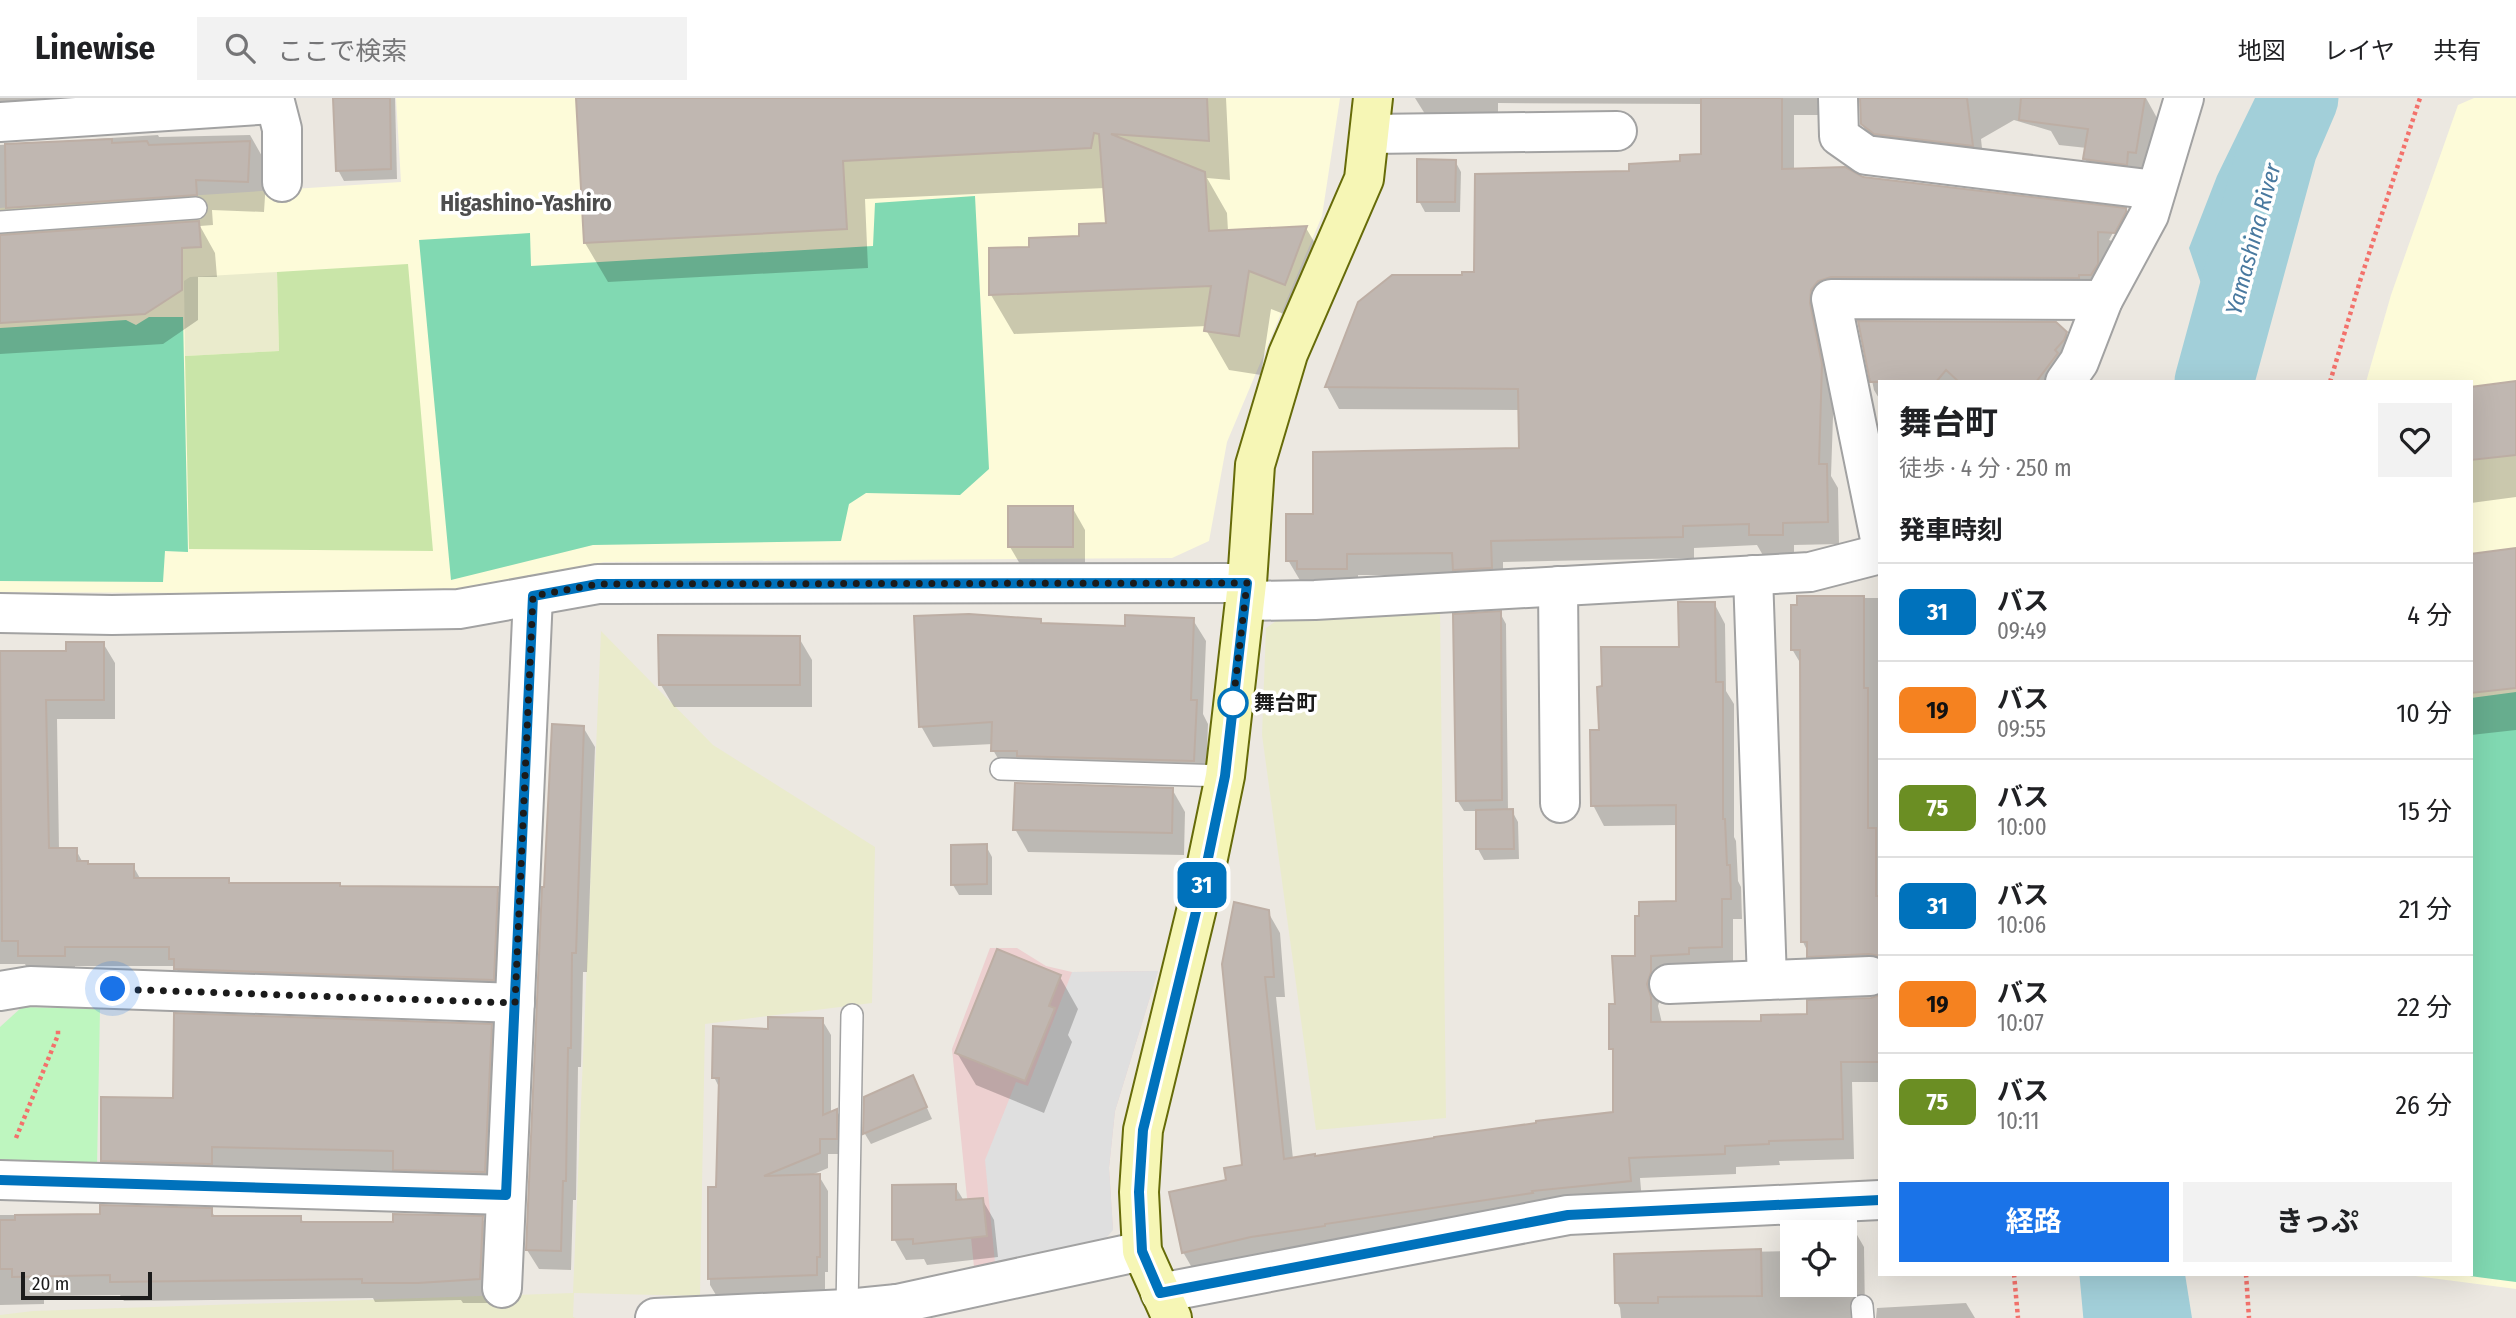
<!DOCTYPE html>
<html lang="ja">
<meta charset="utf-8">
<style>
:root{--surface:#fff;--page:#f2f2f2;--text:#202124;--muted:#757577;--line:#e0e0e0;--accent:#1a73e8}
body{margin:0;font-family:"Fira Sans Condensed","Noto Sans JP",sans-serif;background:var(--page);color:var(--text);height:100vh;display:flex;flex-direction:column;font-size:26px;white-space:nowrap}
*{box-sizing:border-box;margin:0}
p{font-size:23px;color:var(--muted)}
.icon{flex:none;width:38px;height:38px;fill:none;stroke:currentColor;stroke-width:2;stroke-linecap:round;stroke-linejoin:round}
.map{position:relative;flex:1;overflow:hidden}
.details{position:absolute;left:1878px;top:282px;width:595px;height:896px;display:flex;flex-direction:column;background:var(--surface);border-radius:0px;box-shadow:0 7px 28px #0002}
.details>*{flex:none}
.badge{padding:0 14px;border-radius:10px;font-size:24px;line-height:46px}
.tools{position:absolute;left:1780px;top:1122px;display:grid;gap:14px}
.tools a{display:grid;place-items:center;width:77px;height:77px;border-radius:0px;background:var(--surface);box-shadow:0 7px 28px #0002;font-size:35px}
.scale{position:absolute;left:21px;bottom:18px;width:131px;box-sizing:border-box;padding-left:7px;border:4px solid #1b1b1b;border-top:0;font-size:19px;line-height:24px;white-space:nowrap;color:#1b1b1b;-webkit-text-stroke:5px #fff;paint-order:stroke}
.you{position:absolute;width:35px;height:35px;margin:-18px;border:5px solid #fff;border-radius:50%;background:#1a73e8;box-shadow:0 0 0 10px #1a73e833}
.map>.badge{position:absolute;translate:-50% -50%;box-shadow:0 0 0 4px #fff}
h2{padding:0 21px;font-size:26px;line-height:63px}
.round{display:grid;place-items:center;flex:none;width:74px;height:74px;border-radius:0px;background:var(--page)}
.summary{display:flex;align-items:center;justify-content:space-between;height:119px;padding:0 21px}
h1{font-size:33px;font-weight:700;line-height:52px}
.button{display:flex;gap:14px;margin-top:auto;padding:14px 21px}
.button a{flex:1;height:80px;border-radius:0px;background:var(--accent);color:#fff;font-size:28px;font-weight:700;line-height:80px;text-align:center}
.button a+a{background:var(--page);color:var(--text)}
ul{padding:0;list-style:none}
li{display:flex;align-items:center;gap:21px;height:98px;padding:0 21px;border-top:2px solid var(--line)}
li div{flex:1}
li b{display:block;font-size:26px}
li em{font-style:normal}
li .badge{min-width:77px;font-weight:700;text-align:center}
header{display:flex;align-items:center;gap:42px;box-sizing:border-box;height:98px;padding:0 35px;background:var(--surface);border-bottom:2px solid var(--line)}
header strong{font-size:33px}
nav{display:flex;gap:38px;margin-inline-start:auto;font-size:24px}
.search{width:490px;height:63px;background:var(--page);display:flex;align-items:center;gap:18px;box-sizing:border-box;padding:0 24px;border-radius:0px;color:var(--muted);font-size:26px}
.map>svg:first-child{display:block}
.commercial{fill:#edd0d0}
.education{fill:#fdfbd9}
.farmland{fill:#eaebcc}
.grass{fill:#c9e5a8}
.park{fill:#bef6bf}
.pitch{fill:#81d9b2}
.parking{fill:#dfdfdf}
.water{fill:#a2cfd9}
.shadow{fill:#0003;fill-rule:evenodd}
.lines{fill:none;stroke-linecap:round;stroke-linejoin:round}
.river{stroke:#a2cfd9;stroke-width:79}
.building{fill:#c0b7b1;stroke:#bdaea4;stroke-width:2}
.lane-casing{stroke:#a2a2a2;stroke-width:24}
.street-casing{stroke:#a2a2a2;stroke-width:42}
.secondary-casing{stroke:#666b09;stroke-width:42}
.path{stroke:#f3716b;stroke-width:4.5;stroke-dasharray:3.5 3.5;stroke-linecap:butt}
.lane{stroke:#fff;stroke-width:21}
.street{stroke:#fff;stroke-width:38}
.secondary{stroke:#f6f6b5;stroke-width:38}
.line-casing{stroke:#fff;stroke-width:16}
.line{stroke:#0072bc;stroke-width:10}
.walk{stroke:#1b1b1b;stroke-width:7;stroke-dasharray:0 12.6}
.stop-dot{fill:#fff;stroke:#0072bc;stroke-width:3.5}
.labels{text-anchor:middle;stroke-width:7;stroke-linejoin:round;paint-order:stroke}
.stop-label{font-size:21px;font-weight:bold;fill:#1b1b1b;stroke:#fff;text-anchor:start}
.neighbourhood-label{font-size:23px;font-weight:bold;fill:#4e4e4e;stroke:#fff}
.water-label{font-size:23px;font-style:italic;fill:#49799f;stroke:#fff}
</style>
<header>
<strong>Linewise</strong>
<div class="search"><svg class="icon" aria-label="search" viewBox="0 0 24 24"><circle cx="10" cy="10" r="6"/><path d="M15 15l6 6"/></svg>ここで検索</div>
<nav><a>地図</a><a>レイヤ</a><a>共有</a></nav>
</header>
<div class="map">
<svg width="2516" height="1220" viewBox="0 0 2516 1220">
<rect width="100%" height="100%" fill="#ece8e1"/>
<path class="commercial" d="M990 850H1017L1046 868 1072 874 1158 873 1115 1013 1109 1070 1113 1132 975 1179 952 951Z"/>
<g class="education">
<path d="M396 0H1340L1322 118 1227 344 1209 443 1172 460 604 464 436 496 0 494V110L401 84Z"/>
<path d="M2474 0H2516V1191L2400 1176H2471V284H2366L2391 197 2458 7Z"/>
</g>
<g class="farmland">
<path d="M277 174 279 253 185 258 184 183 190 179Z"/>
<path d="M1440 511 1446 1020 1316 1032 1262 637 1266 530 1285 517Z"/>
<path d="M601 533 713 647 875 749 872 905 705 926 700 1198 574 1195 573 1219 576 1220H0V1217L33 1213 573 1195Z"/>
</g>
<path class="grass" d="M408 166 433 453 189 451 185 258 279 253 277 174Z"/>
<path class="park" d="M22 909 100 911 97 1070 0 1067V929Z"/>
<g class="pitch">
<path d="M975 98 989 371 960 397 866 395 849 406 841 443 593 447 451 482 419 142 530 135 531 168 873 148 875 105Z"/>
<path d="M149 219H183L188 454 165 453 163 484 0 483V230L126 222 136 227Z"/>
<path d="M2516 594V1184L2454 1176H2471V600Z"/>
</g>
<path class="parking" d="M1158 873 1115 1013 1109 1070 1113 1132 1096 1152 996 1175 985 1062 1016 984 1028 988 1072 874Z"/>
<g class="water">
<path d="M2255 0H2315L2239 117 2231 283H2189L2208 206 2189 150 2217 78Z"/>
<path d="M2149 1176H2185L2192 1220H2146Z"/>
</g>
<g class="shadow">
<path d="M0 0H179L0 42Z"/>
<path d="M335 0H395L397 81 344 83 338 72Z"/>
<path d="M577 0H1226L1230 82 1207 80 1227 115 1228 133 1306 130 1329 169 1307 225 1271 211 1261 277 1229 272 1206 232 1207 228 1014 236 991 197 1031 150 1081 140 1107 126 1105 90 865 101 868 170 608 184 585 145Z"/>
<path d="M1415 0H1848L1829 17H1794V72L2125 112 2137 134 2109 188 1844 200 1834 289 1831 378 1838 390 1839 446 1794 447V458L1764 459 1757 447 1694 450V460L1503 464V492L1457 477H1358V492L1301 484 1288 462 1314 417 1520 351V312L1339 311 1327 289 1359 205 1476 176 1631 74 1682 65 1703 58V6L1498 5V16H1425ZM2116 129H2120L2112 143 2109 142Z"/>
<path d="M1852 0H2146L2157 20 2148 76 2098 83 2085 61 2087 50 2059 47 2051 33 2014 22 1981 41 1984 69 1875 48 1862 26V2Z"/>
<path d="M158 37 159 39 250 37 267 67 264 114 212 112 213 127 200 128 215 155 217 179H198V222L163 246 0 256V47Z"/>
<path d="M1455 63 1461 74 1460 114H1425L1419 103Z"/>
<path d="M1860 225 2066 235 2075 252 2058 284H1880V302L1874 292Z"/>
<path d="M2516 285V399L2471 405V290Z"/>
<path d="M1072 409 1085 432V471H1023L1010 449Z"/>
<path d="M2516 452V632L2471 637V458Z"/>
<path d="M1798 500H1880V876L1820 879 1803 844 1802 568 1792 551Z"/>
<path d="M1714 505 1725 526 1726 593 1734 606V739L1736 743 1738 783 1741 789 1742 821H1733V869L1662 895 1658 908 1662 925H1763L1809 918 1880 899V984H1852L1854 1061 1779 1063 1780 1067 1736 1069V1076L1640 1080 1642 1103 1195 1175 1183 1154 1244 1068 1268 814 1280 835 1285 899H1276L1293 1061 1315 1060 1615 1016V957L1611 950 1616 907 1636 859 1678 805V727L1604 728 1593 707 1600 633 1680 551Z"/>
<path d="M1500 515 1506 526 1508 713H1512L1518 724 1519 761 1484 762 1478 751V713H1464L1457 702Z"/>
<path d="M1193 522 1206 543 1203 616 1208 626 1206 684 1006 674 993 652V646L933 649 921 628 1040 523 1043 527 1126 529Z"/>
<path d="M799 540 812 562V609H674L661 587Z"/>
<path d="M103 545 115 565V621H57L59 752H76L83 765 89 768H133L141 782H228L230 787 341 790 497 791 508 811 504 901 187 890 175 868H75V877H31L25 866H0V556L68 555Z"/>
<path d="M583 629 595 649 587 874H583L581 969H578L576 1102H573L571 1172 539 1171 527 1152Z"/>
<path d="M1172 691 1185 714 1184 757 1028 754 1015 731Z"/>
<path d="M986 748 992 759V797H959L953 787Z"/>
<path d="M1060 879 1078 911 1068 937 1072 944 1044 1015 976 987 957 955Z"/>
<path d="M822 922 831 937V1015L837 1013 845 1028V1056H828V1070L809 1078H819L828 1093V1174H825V1205L719 1202 710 1187V1091H718L720 991 714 979 769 932Z"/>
<path d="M491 928 503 948 496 1094 407 1092 396 1073 223 1069V1086L114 1083 103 1063 175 1001Z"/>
<path d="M918 990 932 1021 871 1046 865 1036V1000Z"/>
<path d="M955 1088 964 1103 982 1101 994 1122 998 1159 927 1167 924 1161 906 1162 894 1141Z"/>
<path d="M211 1112 215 1119H300L304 1125H394L482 1120 494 1140 491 1205H463L461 1202 375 1204 373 1200 124 1203 120 1197 44 1198V1206L0 1207V1117H32L34 1119Z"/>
<path d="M1853 1130 1864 1149 1865 1216 1861 1220H1621L1620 1210 1617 1204 1616 1157 1792 1153V1186H1844V1134H1813V1131Z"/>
<path d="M1966 1205 1975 1220H1876L1877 1210Z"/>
</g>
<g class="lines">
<g class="river">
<path d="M2214 284 2278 49 2299 0"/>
<path d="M2119 1176 2123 1220"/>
</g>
</g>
<g class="building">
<path d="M333 0H390L391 71 336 73Z"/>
<path d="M576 0H1207L1209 43 1111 36 1205 74 1209 133 1307 128 1285 187 1249 173 1239 238 1204 233 1211 188 989 197V150L1029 149V140L1079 138V126L1106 125 1099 36 1094 35 1091 50 843 63 847 131 584 145Z"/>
<path d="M1701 0H1782V71L1845 69 1863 79 2126 110V114L2115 135 2098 134V166L2091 177H2079V180L1831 179 1818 183 1811 192 1810 205 1822 266 1819 366H1827L1828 424 1783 425V437H1749V426L1683 428V439L1491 443 1492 470 1453 472 1452 455 1347 456V471H1297V463H1286V416H1313V354L1519 350 1518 291 1325 289 1358 204 1392 177H1462V174H1474L1475 76 1629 73V66L1680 63V57L1701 56Z"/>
<path d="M1860 0H1967L1973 48 1874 36 1861 26Z"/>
<path d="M2021 0H2145L2136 55 2128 54 2127 67 2083 61 2088 31 2019 22Z"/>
<path d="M112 41V45L147 43 149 47 250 43 248 84 196 82 197 97 6 110 5 46Z"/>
<path d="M1417 61 1456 62 1455 104H1417Z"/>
<path d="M199 123 201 149 182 150V192L145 216 0 225V137Z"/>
<path d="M1858 223 2056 224 2067 234 2064 242 2055 252 2058 255 2036 284H1959L1946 272 1936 284H1870Z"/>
<path d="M2516 283V357L2471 362V289Z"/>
<rect x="1008" y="408" width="65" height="41"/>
<path d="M2516 450V590L2471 595V456Z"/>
<path d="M1797 498H1864V590H1868V730H1876V798H1880V858L1869 856 1807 859V844H1801L1800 552H1791V507H1797Z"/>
<path d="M1678 504H1715L1716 584H1723V721H1725L1727 767H1730L1731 801H1722V849L1689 850V856L1651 858V874L1647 886 1651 899V924L1761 923V917L1807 916V902L1871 900 1880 897V964H1841L1843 1041 1769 1043V1046L1725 1048V1056L1629 1060 1631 1083 1532 1093 1533 1095 1325 1126V1128L1251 1139 1182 1155 1169 1094 1226 1082 1224 1070 1242 1067 1222 866 1234 804 1269 812 1274 879H1265L1284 1061 1315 1056V1058L1434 1040V1039L1536 1025V1023L1613 1014V951H1609V906H1615L1612 858H1635V818H1639V804L1676 803V707L1591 708 1590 632H1599L1597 589 1602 588 1601 549H1679Z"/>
<path d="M1501 513 1502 702 1456 703 1453 516Z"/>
<path d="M969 516 1041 521V525L1125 528V517L1194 520 1191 602H1197L1194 663 1017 658V653H991L992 624 919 629 914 518Z"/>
<path d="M658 537 800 538V587H659Z"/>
<path d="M66 544H104V602H46L49 750H77V763H88V766H134V780H229V785H340V788L498 789 494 882 174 871V861H169V849H65V858H18V843H2L0 553H66Z"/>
<path d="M552 626 584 628 576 855H572L571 950H568L566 1083H563L561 1153 526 1152 542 789H544Z"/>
<path d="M1015 685 1173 690 1172 735 1013 732Z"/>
<path d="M1513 711 1514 751H1476V712Z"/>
<path d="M987 746V786L951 787V747Z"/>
<path d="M997 851 1061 877 1049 908 1055 910 1025 983 955 955Z"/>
<path d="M174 915 492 926 485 1074 393 1072V1053L212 1049V1066L101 1063V999L173 1000Z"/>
<path d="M768 919 823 920V1017L837 1011V1041H820V1055L764 1078 820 1076V1159H817V1177L708 1181V1089H716L719 980H712L713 928 768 931Z"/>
<path d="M913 977 927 1009 863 1036 864 999Z"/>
<path d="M956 1086V1102L983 1100 987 1138 913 1146V1141L892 1142V1087Z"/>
<path d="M100 1107 212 1110V1118H301V1124H393V1116L483 1118 480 1181 418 1185H362V1181L110 1184V1177L12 1179V1171H0V1122H15V1117L100 1116Z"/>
<path d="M1761 1151 1762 1198 1658 1199V1205H1615L1614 1156Z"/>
</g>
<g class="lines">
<defs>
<g id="lane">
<path d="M0 124 196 110"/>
<path d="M1001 671 1225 678"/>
<path d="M1862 1208 1863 1220"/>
<path d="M847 1211 852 917"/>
</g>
<g id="street">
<path d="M274 0 282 31V84"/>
<path d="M1838 0 1839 38 1866 57 2156 92"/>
<path d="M0 24 274 6"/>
<path d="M1370 36 1617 33"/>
<path d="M2065 284 2079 264 2103 202 2149 117 2184 0"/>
<path d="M1880 441 1831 201 2103 202"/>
<path d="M1753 477 1767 882"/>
<path d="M1558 488 1560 705"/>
<path d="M1245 503 1315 502 1810 474 1880 456"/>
<path d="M0 515 112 517 459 511 598 486 1247 485"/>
<path d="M1669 886 1870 878"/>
<path d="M0 893 30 888 515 905"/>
<path d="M0 1082 506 1097"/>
<path d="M502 1190 533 498"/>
<path d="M1160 1195 1568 1117 1880 1102"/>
<path d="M655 1220 847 1211 897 1206"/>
<path d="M898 1220 897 1206 1142 1153"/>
</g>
<path id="secondary" d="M1172 1220 1142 1153 1139 1094 1143 1032 1202 789 1225 678 1247 485 1255 367 1288 256 1364 81 1373 0"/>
</defs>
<use href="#lane" class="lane-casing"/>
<use href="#street" class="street-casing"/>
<use href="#secondary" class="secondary-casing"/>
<g class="path">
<path d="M2330 284 2360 183 2420 0"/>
<path d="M16 1040 58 937V931"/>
<path d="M2014 1176 2018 1220"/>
<path d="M2246 1176 2249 1220"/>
</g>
<use href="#lane" class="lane"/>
<use href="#street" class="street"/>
<use href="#secondary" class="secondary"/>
</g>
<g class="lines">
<defs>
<path id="line" d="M0 1082 506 1097 533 498 598 486 1247 485 1225 678 1202 789 1143 1032 1139 1094 1142 1153 1160 1195 1568 1117 1880 1102"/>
</defs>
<use href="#line" class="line-casing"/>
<use href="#line" class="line"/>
<path class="walk" d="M113 891 515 905 533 498 598 486 1247 485 1233 605"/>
</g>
<circle class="stop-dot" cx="1233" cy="605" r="14"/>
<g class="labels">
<g class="stop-label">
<text x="1254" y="612">舞台町</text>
</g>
<g class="neighbourhood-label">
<text x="526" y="113">Higashino-Yashiro</text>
</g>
<g class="water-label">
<text transform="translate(2253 141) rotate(-75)" y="8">Yamashina River</text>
</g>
</g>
</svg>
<div class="tools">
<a><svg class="icon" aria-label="locate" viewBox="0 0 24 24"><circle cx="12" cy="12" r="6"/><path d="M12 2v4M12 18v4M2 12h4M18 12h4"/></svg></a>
</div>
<div class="scale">20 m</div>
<div class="you" style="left:113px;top:891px"></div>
<b class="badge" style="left:1202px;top:787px;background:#0072bc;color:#fff">31</b>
<section class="details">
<div class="summary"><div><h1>舞台町</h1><p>徒歩 · 4 分 · 250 m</p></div><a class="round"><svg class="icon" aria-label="heart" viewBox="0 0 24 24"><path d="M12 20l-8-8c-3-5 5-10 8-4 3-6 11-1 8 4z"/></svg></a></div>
<h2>発車時刻</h2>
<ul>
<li><span class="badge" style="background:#0072bc;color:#fff">31</span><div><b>バス</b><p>09:49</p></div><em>4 分</em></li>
<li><span class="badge" style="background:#f58220;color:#111">19</span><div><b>バス</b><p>09:55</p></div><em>10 分</em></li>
<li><span class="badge" style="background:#6b8e23;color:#fff">75</span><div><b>バス</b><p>10:00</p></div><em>15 分</em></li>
<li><span class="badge" style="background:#0072bc;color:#fff">31</span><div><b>バス</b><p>10:06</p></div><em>21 分</em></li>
<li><span class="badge" style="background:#f58220;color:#111">19</span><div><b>バス</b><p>10:07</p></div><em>22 分</em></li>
<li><span class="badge" style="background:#6b8e23;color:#fff">75</span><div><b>バス</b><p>10:11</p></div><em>26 分</em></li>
</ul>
<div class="button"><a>経路</a><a>きっぷ</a></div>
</section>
</div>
